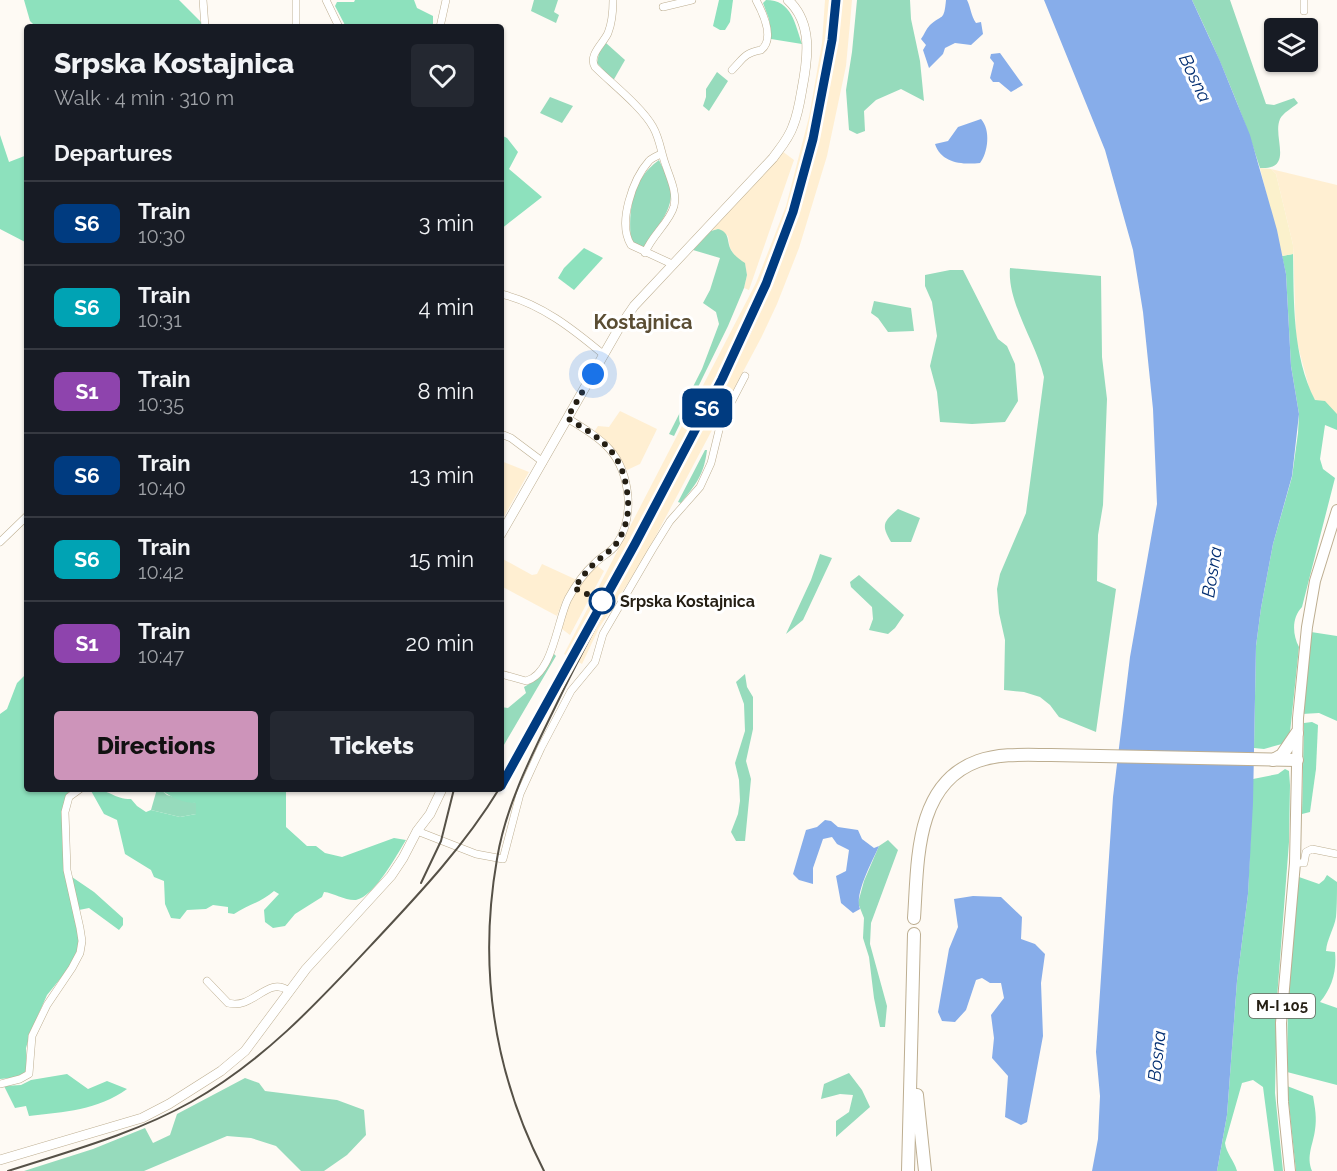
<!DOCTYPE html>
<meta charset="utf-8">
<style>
:root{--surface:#171b24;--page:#242831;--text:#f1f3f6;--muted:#9ea1a6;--line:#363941;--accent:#cd94ba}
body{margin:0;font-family:Raleway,sans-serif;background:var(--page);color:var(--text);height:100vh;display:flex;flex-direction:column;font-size:22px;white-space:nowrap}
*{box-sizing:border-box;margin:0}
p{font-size:20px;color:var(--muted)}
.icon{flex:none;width:33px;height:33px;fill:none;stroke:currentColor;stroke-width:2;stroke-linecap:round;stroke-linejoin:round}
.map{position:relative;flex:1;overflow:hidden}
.drawer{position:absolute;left:24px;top:24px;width:480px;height:768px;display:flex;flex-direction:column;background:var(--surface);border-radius:6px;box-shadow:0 2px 4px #0004}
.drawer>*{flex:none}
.badge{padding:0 12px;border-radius:9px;font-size:21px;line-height:39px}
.buttons{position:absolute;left:1264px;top:18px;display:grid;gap:12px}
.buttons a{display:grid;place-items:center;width:54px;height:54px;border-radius:6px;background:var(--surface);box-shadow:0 2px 4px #0004;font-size:30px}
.you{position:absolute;width:30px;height:30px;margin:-15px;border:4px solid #fff;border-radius:50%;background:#1a73e8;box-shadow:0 0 0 9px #1a73e833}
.map>.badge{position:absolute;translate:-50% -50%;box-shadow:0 0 0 3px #fff}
h2{padding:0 30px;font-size:22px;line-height:54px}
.round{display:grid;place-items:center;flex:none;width:63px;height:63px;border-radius:6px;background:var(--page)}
.head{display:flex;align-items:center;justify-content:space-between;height:102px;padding:0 30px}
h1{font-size:28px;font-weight:800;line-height:45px}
.button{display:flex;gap:12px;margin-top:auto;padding:12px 30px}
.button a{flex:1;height:69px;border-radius:6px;background:var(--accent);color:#111;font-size:24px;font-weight:800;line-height:69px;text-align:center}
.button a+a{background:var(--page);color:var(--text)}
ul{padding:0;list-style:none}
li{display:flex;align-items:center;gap:18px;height:84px;padding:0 30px;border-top:2px solid var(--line)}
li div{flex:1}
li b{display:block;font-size:22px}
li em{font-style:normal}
li .badge{min-width:66px;font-weight:700;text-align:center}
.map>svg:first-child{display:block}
.built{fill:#ffefd2}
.green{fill:#96dbbc}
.forest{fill:#8de1bd}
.sand{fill:#fbf1cc}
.water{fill:#87adea}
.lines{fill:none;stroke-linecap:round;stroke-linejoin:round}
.street-casing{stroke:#bdae91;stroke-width:8}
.secondary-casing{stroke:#bdae91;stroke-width:10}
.primary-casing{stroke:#bdae91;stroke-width:12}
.highway-casing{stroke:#bdae91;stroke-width:14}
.street{stroke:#fff;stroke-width:7}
.secondary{stroke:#fff;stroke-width:9}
.primary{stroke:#fff;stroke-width:10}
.highway{stroke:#fff;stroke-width:12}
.rail{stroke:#565147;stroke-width:2}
.line-casing{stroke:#fff;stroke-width:14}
.line{stroke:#003b80;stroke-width:9}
.walk{stroke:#251f14;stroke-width:6;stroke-dasharray:0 10.8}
.stop-dot{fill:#fff;stroke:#003b80;stroke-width:3}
.labels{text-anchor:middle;stroke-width:6;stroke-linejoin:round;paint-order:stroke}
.shield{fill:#fff;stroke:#66625a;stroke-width:1.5}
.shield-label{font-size:15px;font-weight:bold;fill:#251f14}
.stop-label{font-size:16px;font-weight:bold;fill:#251f14;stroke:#fff;text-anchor:start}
.water-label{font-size:18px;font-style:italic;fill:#002d71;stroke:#fff}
.quarter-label{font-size:20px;font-weight:bold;fill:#5a4d33;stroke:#fff}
</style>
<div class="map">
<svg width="1337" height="1171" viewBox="0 0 1337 1171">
<rect width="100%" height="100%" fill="#fefaf4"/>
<g class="built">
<path d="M825 0H852L850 23 846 66 827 156 799 248 777 304 761 338 644 558 599 628 582 664 564 654 756 283 786 206 809 117 822 43Z"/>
<path d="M782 151 794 160 749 290 744 288 747 275 745 264 735 256 730 248 728 236 718 229 711 231Z"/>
<path d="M1271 169 1337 185V414L1315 400 1310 391 1296 339 1293 245 1276 174Z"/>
<path d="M620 411 657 429 640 464 627 470 615 452 594 432 598 426 609 427Z"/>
<path d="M501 461 529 472 501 522Z"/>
<path d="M501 558 532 575 537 574 542 564 577 580 563 600 557 616 501 586Z"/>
<path d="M596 565 604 571 570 635 562 629 563 617 575 591Z"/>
</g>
<g class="green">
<path d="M534 0H558L554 12 559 15 556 23 531 11Z"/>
<path d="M857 0H910L911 19 920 61 924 101 901 89 876 100 864 111 865 131 857 134 849 130 846 90 852 52Z"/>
<path d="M1192 0H1230L1266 104 1274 105 1294 98 1298 103C1292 108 1283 113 1280 119 1272 137 1295 170 1260 168 1242 110 1218 55 1192 0Z"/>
<path d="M606 43 625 60 613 81 597 63 599 53Z"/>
<path d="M717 72 728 81 709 111 703 106 706 97V89Z"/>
<path d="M550 97 573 106 562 123 540 113Z"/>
<path d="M659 160C663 169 668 177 670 186 676 211 653 229 643 250L631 241C628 210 632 179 659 160Z"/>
<path d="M718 229C729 232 727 239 730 248 733 255 739 259 745 263L747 275 744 288 728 326 674 436 669 434 702 369 719 324 716 312 703 303 710 290 720 258 693 250 711 231Z"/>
<path d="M1010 268 1101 276 1102 357 1107 399 1103 505 1098 535 1097 581 1116 589 1096 732 1059 717 1050 705 1040 697 1024 692 1004 690 1005 640 999 613 997 589 1000 574 1026 513 1044 377C1036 342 1007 303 1010 268Z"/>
<path d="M950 270H963L998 339 1007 346 1015 364 1018 401 1005 422 972 424 940 422 937 392 930 366 937 336 932 302 925 286V275Z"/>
<path d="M874 301 911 308 914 331 888 332 878 318 871 313Z"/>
<path d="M705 450H707C704 475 696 484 681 503L678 502Z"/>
<path d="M898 509 920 518 911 542H891C881 525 883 522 898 509Z"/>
<path d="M820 554 832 558 803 620 786 634 811 580Z"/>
<path d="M859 575 904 615 895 628 888 634 869 630 873 619 872 607 851 587 850 582Z"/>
<path d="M554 654 556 656 501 750V707L508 708 526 693 524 687 539 678Z"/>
<path d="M745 674 747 687 753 697V729L746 761 751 779 745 841H736L731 832 738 814 740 801 739 780 735 763 745 731 744 704 736 682Z"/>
<path d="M157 789H160L167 795 196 803V814L180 817 151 810Z"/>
<path d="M888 840 898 850 871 923 870 944 887 1006 885 1027H880L874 998 869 957 863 938 864 918 858 903 864 881 879 846Z"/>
<path d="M849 1073 862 1090 870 1107 836 1137V1121L849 1112 853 1095 840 1094 821 1099 824 1084Z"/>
<path d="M245 1078 259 1083 265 1091 337 1100 364 1110 366 1135 347 1155 324 1171H301L276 1146 251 1138 227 1136 144 1171H24L93 1149 145 1128 153 1143 170 1135 177 1114Z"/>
</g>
<g class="forest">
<path d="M24 0H179L206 27H36L30 21Z"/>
<path d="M355 0H414L417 8 433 16V24L427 27H346L335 6 337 2H354Z"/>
<path d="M719 0H733L730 22 725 30H720L713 26Z"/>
<path d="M766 0C792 0 795 24 802 44L771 39 769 19 763 3Z"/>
<path d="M0 135 9 162 27 155V243L0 229Z"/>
<path d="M501 135 507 138 518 152 509 169 542 197 501 229Z"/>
<path d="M584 248 603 258 574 290 558 278 564 268Z"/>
<path d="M1293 254C1294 302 1292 355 1315 400L1325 401 1337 414V430L1325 425 1320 459 1323 469 1335 478 1302 607C1292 617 1292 634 1299 647L1289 742 1264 749 1254 748 1256 646 1261 608 1273 544 1292 477 1298 433 1299 414 1291 366 1286 274 1282 256Z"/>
<path d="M1311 632 1337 636V721L1319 713 1302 714Z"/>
<path d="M27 673V789H71L66 796 63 807V864L79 940 78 950 69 968 47 995 31 1031 26 1048 27 1068 24 1074 20 1077 0 1079V714L7 709 17 683Z"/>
<path d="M1312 722 1318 725 1316 769 1310 812 1302 814 1304 723Z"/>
<path d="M1285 769 1289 771 1290 785 1289 842 1277 998 1275 1093 1283 1171H1274L1263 1087 1253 1080 1242 1083 1225 1143C1226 1153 1234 1160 1237 1171H1217L1227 1115 1237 981 1248 894 1253 779 1278 774Z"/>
<path d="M90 789C108 788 113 799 131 799L137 806 146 812 151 810 180 817 196 814V803C183 803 170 797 160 789H286V827L307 846H316L325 853 342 857 394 838 406 840C396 856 375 896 356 900 346 901 334 893 324 892L322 897 295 914 285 926 273 928 265 922 264 910 279 894 274 891C262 902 247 905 234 914L228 913V907L213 905 206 909 187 910 180 919 171 918 165 904 164 881 154 877 151 870 125 854 117 820 104 814Z"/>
<path d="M1327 875 1337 882C1337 893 1337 907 1336 917 1334 929 1327 939 1326 951L1335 952C1337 971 1332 988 1320 1002L1337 1008V1085L1287 1072 1288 992 1299 877 1319 884 1324 880Z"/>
<path d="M72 877 94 892 123 918V925L119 930 89 908 79 910Z"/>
<path d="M67 1074 88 1089 107 1081 127 1089C98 1110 64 1112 29 1116L26 1106 15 1108 4 1086 21 1085 31 1080Z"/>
<path d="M1287 1086 1313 1096C1315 1108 1317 1118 1315 1130 1313 1145 1306 1156 1312 1171H1296Z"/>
</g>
<path class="sand" d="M1260 168 1271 169 1276 174 1293 245V254L1282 256Z"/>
<g class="water">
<path d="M946 0H967C971 8 971 16 976 23L981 22 983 34 971 45 955 43 945 48 943 54 929 68 923 50 926 45 921 39C924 35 926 29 930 25 942 14 944 22 946 0Z"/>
<path d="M1044 0H1192L1220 61 1250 135 1277 230 1286 274 1291 366 1299 414 1292 476 1273 544 1261 608 1256 646 1253 803 1248 894 1237 981 1227 1115 1217 1171H1092L1098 1139 1100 1096 1096 1052 1113 797 1130 657 1157 504 1153 409 1143 312 1133 250 1105 150Z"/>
<path d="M1000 53 1023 85 1011 92 999 82H993L990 78 994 63 990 58 991 54Z"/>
<path d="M981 119C991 130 988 153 980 163 962 165 941 163 935 144L948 141 958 127Z"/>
<path d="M825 820 831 821 838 827 858 830 862 839 874 848 879 846C872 862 854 894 860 909L853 913 841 903 836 876 846 871 849 850 837 844 832 837 823 839 813 868V884L799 880 793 874 806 830 817 827Z"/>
<path d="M973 896 1001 897 1022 917 1021 939 1035 944 1045 954 1041 983 1043 1036 1027 1122 1021 1125 1005 1117 1008 1076 992 1058 994 1038 991 1015 1004 998 1001 983H990L982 978 976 980 966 1010 955 1022 942 1021 938 1012 949 949 958 927 954 899Z"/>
</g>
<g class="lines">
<defs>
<g id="street">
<path d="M203 0 205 27"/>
<path d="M326 0 339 27"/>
<path d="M613 0C613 11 612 23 608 33 603 44 588 55 595 67 611 83 642 107 653 127 660 139 661 153 666 166 670 178 677 192 674 206 670 222 651 236 645 253"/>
<path d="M1304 0V11"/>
<path d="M663 7 692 0"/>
<path d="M296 27V0"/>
<path d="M440 27 446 0"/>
<path d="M732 70C743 59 744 53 761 50 775 39 763 13 756 0"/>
<path d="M661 154C657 156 652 158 649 161 633 179 617 223 631 245L672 264"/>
<path d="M501 294C540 303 573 329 604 355"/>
<path d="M501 434 511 438 543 462"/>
<path d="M0 542 27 516"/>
<path d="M501 674 526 681C553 674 557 621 568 599 575 586 584 573 595 563 602 556 610 553 616 545 626 531 629 514 628 497 624 453 603 440 567 418"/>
<path d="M417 831 476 854 503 859 520 794 541 748 571 691 595 662 603 634 652 550 670 521 700 487 711 463 721 422 745 376"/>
<path d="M1295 863H1304L1306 852 1312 849 1337 854"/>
<path d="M207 981 228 1003C254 1010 267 975 289 991"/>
<path d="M0 1084 20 1079 29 1074 32 1036 47 1005 72 968 80 953 82 941 80 928 67 870 65 812 69 797 80 789"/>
</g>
<g id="secondary">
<path d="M501 534 619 328 634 306 773 158C781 147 789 138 793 126 798 114 800 101 802 89 808 58 813 23 788 0"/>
<path d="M0 1160 142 1118 169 1104 221 1071 245 1051 306 969 391 876 403 858 417 831 430 814 442 789"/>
</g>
<path id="primary" d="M1290 1171 1283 1102 1281 1023 1295 863 1298 718 1307 627 1315 581 1337 510"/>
<g id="highway">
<path d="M1273 760 1282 755 1297 733"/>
<path d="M914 918C918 863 914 784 978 761 1001 753 1027 755 1051 755L1297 760"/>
<path d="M917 1095 925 1171"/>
<path d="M908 1171 914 934"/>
</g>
</defs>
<use href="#street" class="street-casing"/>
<use href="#secondary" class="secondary-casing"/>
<use href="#primary" class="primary-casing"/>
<use href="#highway" class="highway-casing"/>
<use href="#street" class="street"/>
<use href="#secondary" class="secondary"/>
<use href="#primary" class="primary"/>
<use href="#highway" class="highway"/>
<g class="rail">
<path d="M501 786 558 683"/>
<path d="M421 883 441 841 454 789"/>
<path d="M8 1171C70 1151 134 1134 191 1102 264 1061 319 1001 375 941 420 893 465 845 499 789"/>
<path d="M544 1171C494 1073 478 968 497 859 506 802 536 747 561 695 585 646 611 599 636 550 653 519 669 487 685 455 706 416 728 378 747 338 798 231 829 118 840 0"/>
</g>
</g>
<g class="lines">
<defs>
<path id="line" d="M501 786 635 544 722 379 766 284 793 212 813 139 832 40 836 0"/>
</defs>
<use href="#line" class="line-casing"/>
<use href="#line" class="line"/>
<path class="walk" d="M593 374 567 418C605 441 624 453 628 500 629 516 625 531 616 544 610 552 602 556 595 563 587 570 581 579 574 588L602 601"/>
</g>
<circle class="stop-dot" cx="602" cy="601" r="12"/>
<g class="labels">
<rect class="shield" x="1249" y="994" width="66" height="24" rx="4.5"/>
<g class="shield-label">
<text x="1282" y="1011">M-I 105</text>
</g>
<g class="stop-label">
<text x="620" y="607">Srpska Kostajnica</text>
</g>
<g class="water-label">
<text transform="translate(1195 78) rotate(64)" y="6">Bosna</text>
<text transform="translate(1212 572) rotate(-81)" y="6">Bosna</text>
<text transform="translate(1157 1056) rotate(-84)" y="6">Bosna</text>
</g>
<g class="quarter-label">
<text x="643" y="329">Kostajnica</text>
</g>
</g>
</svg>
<div class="buttons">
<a><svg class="icon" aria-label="layers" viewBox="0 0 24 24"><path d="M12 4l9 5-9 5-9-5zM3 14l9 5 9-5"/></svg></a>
</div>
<div class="you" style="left:593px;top:374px"></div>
<b class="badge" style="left:707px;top:408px;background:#003b80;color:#fff">S6</b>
<section class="drawer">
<div class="head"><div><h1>Srpska Kostajnica</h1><p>Walk · 4 min · 310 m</p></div><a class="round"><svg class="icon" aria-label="heart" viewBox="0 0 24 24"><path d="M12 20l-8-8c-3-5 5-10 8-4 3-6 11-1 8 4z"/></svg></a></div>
<h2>Departures</h2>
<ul>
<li><span class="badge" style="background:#003b80;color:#fff">S6</span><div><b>Train</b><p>10:30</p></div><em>3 min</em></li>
<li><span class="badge" style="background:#00a3b4;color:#fff">S6</span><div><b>Train</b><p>10:31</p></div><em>4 min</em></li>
<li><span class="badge" style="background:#8e44ad;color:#fff">S1</span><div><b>Train</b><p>10:35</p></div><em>8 min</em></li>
<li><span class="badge" style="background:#003b80;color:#fff">S6</span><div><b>Train</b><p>10:40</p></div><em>13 min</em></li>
<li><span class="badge" style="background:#00a3b4;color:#fff">S6</span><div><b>Train</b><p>10:42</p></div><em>15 min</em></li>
<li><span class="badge" style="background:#8e44ad;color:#fff">S1</span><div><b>Train</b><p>10:47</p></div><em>20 min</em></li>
</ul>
<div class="button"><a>Directions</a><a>Tickets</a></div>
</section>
</div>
